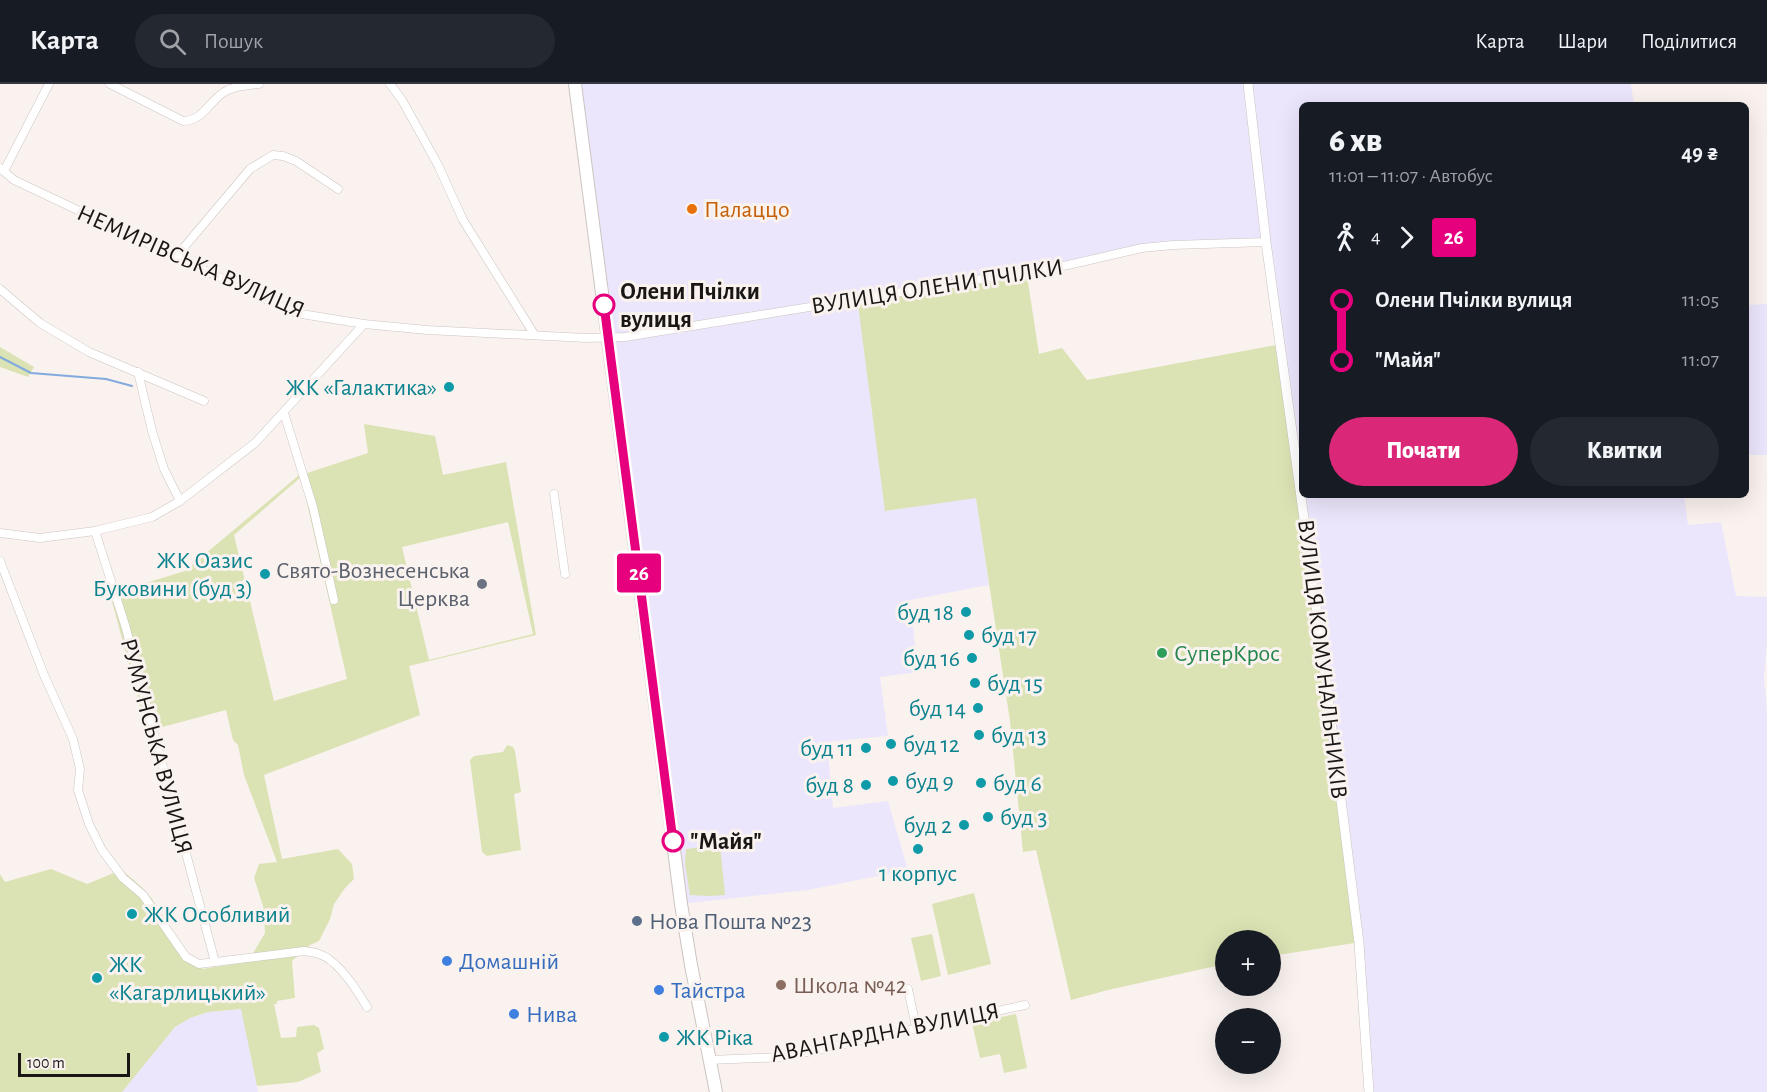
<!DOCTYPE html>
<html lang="uk">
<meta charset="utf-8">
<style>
:root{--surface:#171b24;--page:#242831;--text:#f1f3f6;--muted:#9ea1a6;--line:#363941;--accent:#db2777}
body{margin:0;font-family:"Alegreya Sans",sans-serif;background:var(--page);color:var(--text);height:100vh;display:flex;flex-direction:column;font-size:22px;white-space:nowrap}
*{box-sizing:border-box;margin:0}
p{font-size:20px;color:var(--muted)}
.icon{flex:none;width:33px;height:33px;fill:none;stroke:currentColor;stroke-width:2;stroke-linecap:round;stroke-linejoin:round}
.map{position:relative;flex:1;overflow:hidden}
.drawer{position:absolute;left:1299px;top:18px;width:450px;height:396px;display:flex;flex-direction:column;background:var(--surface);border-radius:9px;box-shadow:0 6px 24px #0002}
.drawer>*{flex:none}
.badge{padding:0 12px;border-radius:4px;font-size:21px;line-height:39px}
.buttons{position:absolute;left:1215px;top:846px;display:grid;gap:12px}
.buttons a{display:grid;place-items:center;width:66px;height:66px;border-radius:50%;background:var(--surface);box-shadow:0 6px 24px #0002;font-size:30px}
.scale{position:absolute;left:18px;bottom:15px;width:112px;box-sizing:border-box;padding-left:6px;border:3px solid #191615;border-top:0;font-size:16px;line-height:21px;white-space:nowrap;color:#191615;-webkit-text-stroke:4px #faf2ef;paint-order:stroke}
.map>.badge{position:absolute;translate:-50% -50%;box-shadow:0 0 0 3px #fff}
.legs{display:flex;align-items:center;gap:9px;height:66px;padding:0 30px;font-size:20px}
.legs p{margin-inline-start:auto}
.head{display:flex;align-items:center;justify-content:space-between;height:102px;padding:0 30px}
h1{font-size:33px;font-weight:800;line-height:45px}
.primary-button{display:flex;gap:12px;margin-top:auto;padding:12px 30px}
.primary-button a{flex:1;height:69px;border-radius:36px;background:var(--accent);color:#fff;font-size:24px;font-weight:800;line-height:69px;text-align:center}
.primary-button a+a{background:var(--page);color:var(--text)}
ul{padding:0 30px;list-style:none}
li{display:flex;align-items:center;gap:21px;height:60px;font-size:22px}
li i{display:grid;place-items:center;width:9px;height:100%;margin:0 8px;background:currentColor}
li i::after{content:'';width:15px;height:15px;margin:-8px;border:4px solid;border-radius:50%;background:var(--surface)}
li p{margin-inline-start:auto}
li:first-child i{background:linear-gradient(#0000 50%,currentColor 0)}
li:last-child i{background:linear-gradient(currentColor 50%,#0000 0)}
header{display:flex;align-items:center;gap:36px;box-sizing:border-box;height:84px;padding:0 30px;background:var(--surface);border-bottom:2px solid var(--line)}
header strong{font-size:28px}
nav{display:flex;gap:33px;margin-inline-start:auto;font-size:21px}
.search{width:420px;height:54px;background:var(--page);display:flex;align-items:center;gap:15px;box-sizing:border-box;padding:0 21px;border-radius:33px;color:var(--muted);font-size:22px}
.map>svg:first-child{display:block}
.industrial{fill:#ece6fc}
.green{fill:#dbe2b3;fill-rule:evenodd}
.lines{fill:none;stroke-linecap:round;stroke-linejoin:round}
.stream{stroke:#82aadd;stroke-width:2}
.minor-casing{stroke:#ccc4c1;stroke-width:9}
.tertiary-casing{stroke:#ccc4c1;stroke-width:10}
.primary-casing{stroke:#ccc4c1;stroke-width:14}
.minor{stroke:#fff;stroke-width:8}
.tertiary{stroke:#fff;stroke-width:9}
.primary{stroke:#fff;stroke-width:12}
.line-1-casing{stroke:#fff;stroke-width:14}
.line-1{stroke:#e6007e;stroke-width:9}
.food-dot{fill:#e8710a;stroke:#faf2ef;stroke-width:2}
.stop-1-dot{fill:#fff;stroke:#e6007e;stroke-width:3}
.culture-dot{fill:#0f9aa8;stroke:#faf2ef;stroke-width:2}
.worship-dot{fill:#6b7280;stroke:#faf2ef;stroke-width:2}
.leisure-dot{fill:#2e9e5b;stroke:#faf2ef;stroke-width:2}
.service-dot{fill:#5c6f8a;stroke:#faf2ef;stroke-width:2}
.shop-dot{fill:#3f7fe0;stroke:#faf2ef;stroke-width:2}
.education-dot{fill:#8d6e63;stroke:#faf2ef;stroke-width:2}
.labels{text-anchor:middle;stroke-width:6;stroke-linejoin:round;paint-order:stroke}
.food-label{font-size:24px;fill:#c56008;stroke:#faf2ef;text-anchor:start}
.street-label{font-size:24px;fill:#191615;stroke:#faf2ef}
.stop-label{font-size:24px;font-weight:bold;fill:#191615;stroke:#faf2ef;text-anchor:start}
.culture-label{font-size:24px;fill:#0d838f;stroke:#faf2ef;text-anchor:start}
.worship-label{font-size:24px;fill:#5b616d;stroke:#faf2ef;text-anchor:end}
.leisure-label{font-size:24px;fill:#27864d;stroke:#faf2ef;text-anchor:start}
.service-label{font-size:24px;fill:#4e5e75;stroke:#faf2ef;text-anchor:start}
.shop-label{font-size:24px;fill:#366cbe;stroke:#faf2ef;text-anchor:start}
.education-label{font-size:24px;fill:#785e54;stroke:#faf2ef;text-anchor:start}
</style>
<header>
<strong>Карта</strong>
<div class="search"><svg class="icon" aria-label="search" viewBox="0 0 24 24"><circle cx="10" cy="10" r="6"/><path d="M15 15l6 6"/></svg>Пошук</div>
<nav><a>Карта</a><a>Шари</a><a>Поділитися</a></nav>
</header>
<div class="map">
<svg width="1767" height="1008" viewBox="0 0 1767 1008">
<rect width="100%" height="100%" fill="#faf2ef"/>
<g class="industrial">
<path d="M573 0H1631L1634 21H1302V406L1268 157H1212L1107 172 858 213 886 427 976 413 989 501 910 516 918 588 880 593 888 652 827 658 833 724 888 717 908 786 808 806 681 820Z"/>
<path d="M1767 220V371H1746V221Z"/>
<path d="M1303 411H1684L1688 441 1721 438 1736 512 1767 513V557L1764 593 1767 628V1008H1370L1361 858Z"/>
<path d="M242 925 258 1008H122L175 943 190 934 209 928Z"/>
</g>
<g class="green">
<path d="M1026 185 1039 270 1062 264 1087 296 1282 260 1361 858 1271 872 1270 856H1226L1225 880 1108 906 1071 916 1036 766 1023 768 1010 637 976 414 885 427 857 213Z"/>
<path d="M0 263 34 283 28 293 0 283Z"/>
<path d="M364 340 435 352 443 391 506 378 536 551 409 582 420 631 264 691 282 775 338 765 352 780 354 795 345 804 334 820 330 835 319 857 310 861 292 877 295 914 277 917V920H274L281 954 296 953 297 943 314 941 319 944 324 965 317 969 321 988 298 998 257 1002 241 925 208 928 190 934 175 943 122 1008H0V790L5 798 51 785 87 800 121 786C133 795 143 803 152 815 166 835 173 869 199 877L202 885 248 878 265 849 263 822 254 794 259 780 277 778 244 691 238 661 233 656 226 626 147 647 110 510 185 487 298 392 368 369ZM301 393 347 595 274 617 234 451ZM508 438 533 550 429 576 402 463Z"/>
<path d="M507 661 513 663 515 667 521 708 514 710 521 766 487 772 482 768 470 676 474 672 503 668Z"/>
<path d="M720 761 725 811 709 812 690 811 685 780 686 765Z"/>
<path d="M974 809 991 880 948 891 932 820Z"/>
<path d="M932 850 941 892 921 897 911 854Z"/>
<path d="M1016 930 1027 984 1004 989 1000 970 980 974 972 939Z"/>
</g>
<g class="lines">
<path class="stream" d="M0 273 31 289 106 295 132 302"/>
<defs>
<g id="minor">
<path d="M110 0 183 37C204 37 209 16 226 7 235 2 248 1 259 0"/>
<path d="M390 0 402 16 438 81 463 136 534 250"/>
<path d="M0 84 14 96 295 229 364 240 427 246 586 254 625 253 1068 181 1142 164 1173 161 1266 158"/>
<path d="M4 87 49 0"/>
<path d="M175 174 250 85 273 71 283 72 296 77 338 105"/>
<path d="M0 205 40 239 89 268 204 317"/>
<path d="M138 288 152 347 164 385 180 417"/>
<path d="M284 329 313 423 334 516"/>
<path d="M554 410 565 490"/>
<path d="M95 447 125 541 215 878"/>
<path d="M0 449 40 454 95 447 152 433 180 417 255 359 364 240"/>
<path d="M0 477 44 591 73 655 80 685 78 706 89 740 102 766 123 794 143 811 186 873 199 880 304 867C309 868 314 868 319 870 338 876 357 906 367 923"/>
<path d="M908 905 916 943"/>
<path d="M709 976 784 973 1025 921"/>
</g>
<path id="tertiary" d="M1248 0 1266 158 1323 573 1359 859 1369 1008"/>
<path id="primary" d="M575 0 681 820 691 881 716 1008"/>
</defs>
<use href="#minor" class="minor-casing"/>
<use href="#tertiary" class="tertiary-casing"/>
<use href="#primary" class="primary-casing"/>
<use href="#minor" class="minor"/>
<use href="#tertiary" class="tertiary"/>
<use href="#primary" class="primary"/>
</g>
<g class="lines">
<defs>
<path id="line-1" d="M604 221 673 757"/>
</defs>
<use href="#line-1" class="line-1-casing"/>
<use href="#line-1" class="line-1"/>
</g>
<circle class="food-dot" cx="692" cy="125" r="6"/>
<g class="stop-1-dot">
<circle cx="604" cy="221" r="10"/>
<circle cx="673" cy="757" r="10"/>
</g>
<g class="culture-dot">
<circle cx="449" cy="303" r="6"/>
<circle cx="265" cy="490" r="6"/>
<circle cx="966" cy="528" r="6"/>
<circle cx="969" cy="551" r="6"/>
<circle cx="972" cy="574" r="6"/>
<circle cx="975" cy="599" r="6"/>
<circle cx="978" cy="624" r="6"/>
<circle cx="979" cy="651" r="6"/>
<circle cx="891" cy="660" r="6"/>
<circle cx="866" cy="664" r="6"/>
<circle cx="893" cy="697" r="6"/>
<circle cx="981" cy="699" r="6"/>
<circle cx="866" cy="701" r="6"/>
<circle cx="988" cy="733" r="6"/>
<circle cx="964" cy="741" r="6"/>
<circle cx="918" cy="765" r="6"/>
<circle cx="132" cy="830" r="6"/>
<circle cx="97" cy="894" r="6"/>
<circle cx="664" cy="953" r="6"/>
</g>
<circle class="worship-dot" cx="482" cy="500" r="6"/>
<circle class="leisure-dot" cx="1162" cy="569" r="6"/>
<circle class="service-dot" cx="637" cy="837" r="6"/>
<g class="shop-dot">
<circle cx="447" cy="877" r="6"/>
<circle cx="659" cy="906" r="6"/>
<circle cx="514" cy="930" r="6"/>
</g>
<circle class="education-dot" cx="781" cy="901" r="6"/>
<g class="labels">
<g class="food-label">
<text x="704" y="133">Палаццо</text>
</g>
<g class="street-label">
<text transform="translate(191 177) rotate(24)" y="8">НЕМИРІВСЬКА ВУЛИЦЯ</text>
<text transform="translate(937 202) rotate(-9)" y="8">ВУЛИЦЯ ОЛЕНИ ПЧІЛКИ</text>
<text transform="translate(1323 575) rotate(83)" y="8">ВУЛИЦЯ КОМУНАЛЬНИКІВ</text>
<text transform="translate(157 662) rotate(75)" y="8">РУМУНСЬКА ВУЛИЦЯ</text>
<text transform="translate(885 948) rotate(-11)" y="8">АВАНГАРДНА ВУЛИЦЯ</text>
</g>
<g class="stop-label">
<text x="620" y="215">Олени Пчілки<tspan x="620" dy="28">вулиця</tspan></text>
<text x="690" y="765">"Майя"</text>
</g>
<g class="culture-label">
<text x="437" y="311" text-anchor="end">ЖК «Галактика»</text>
<text x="253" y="484" text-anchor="end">ЖК Оазис<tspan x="253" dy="28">Буковини (буд 3)</tspan></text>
<text x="954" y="536" text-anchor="end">буд 18</text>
<text x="981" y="559">буд 17</text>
<text x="960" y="582" text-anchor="end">буд 16</text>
<text x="987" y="607">буд 15</text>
<text x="966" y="632" text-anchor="end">буд 14</text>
<text x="991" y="659">буд 13</text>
<text x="903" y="668">буд 12</text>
<text x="854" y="672" text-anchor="end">буд 11</text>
<text x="905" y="705">буд 9</text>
<text x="993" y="707">буд 6</text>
<text x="854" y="709" text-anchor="end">буд 8</text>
<text x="1000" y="741">буд 3</text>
<text x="952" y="749" text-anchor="end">буд 2</text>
<text x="918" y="797" text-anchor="middle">1 корпус</text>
<text x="144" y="838">ЖК Особливий</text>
<text x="109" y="888">ЖК<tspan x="109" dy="28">«Кагарлицький»</tspan></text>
<text x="676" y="961">ЖК Ріка</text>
</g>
<g class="worship-label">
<text x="470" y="494">Свято-Вознесенська<tspan x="470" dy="28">Церква</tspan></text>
</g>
<g class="leisure-label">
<text x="1174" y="577">СуперКрос</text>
</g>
<g class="service-label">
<text x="649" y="845">Нова Пошта №23</text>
</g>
<g class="shop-label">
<text x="459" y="885">Домашній</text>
<text x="671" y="914">Тайстра</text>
<text x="526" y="938">Нива</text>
</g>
<g class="education-label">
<text x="793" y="909">Школа №42</text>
</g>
</g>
</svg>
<div class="buttons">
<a>+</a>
<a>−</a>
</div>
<div class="scale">100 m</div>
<b class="badge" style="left:639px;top:489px;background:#e6007e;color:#fff">26</b>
<section class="drawer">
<div class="head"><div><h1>6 хв</h1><p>11:01 – 11:07 · Автобус</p></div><b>49 ₴</b></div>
<div class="legs"><svg class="icon" aria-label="walk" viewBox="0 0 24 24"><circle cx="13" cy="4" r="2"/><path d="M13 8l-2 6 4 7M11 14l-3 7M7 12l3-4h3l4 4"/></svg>4<svg class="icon" aria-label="forward" viewBox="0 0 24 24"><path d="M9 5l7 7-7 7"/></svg><b class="badge" style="background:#e6007e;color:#fff">26</b></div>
<ul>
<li><i style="color:#e6007e"></i><b>Олени Пчілки вулиця</b><p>11:05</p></li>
<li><i style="color:#e6007e"></i><b>&quot;Майя&quot;</b><p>11:07</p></li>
</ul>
<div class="primary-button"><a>Почати</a><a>Квитки</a></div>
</section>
</div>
